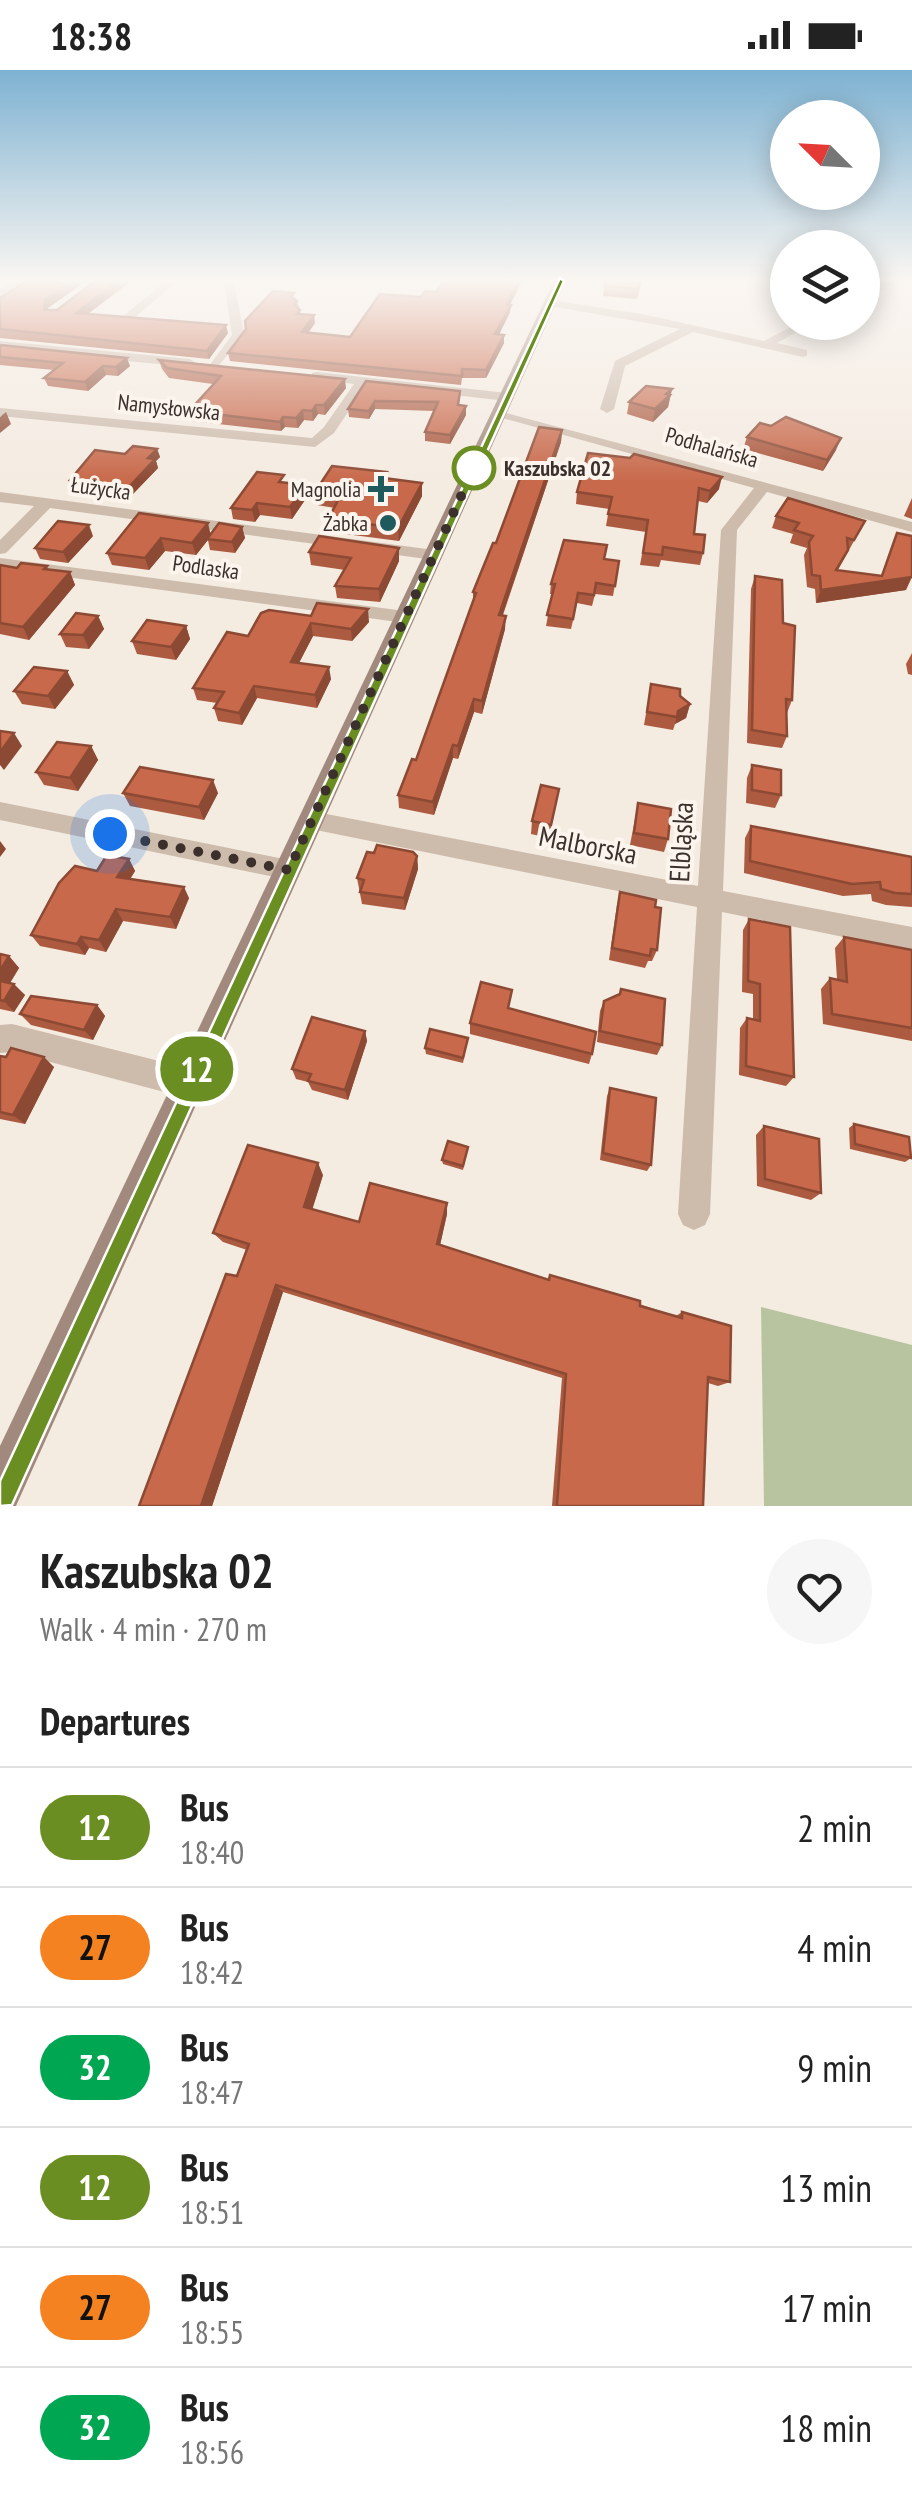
<!DOCTYPE html>
<meta charset="utf-8">
<style>
:root{--surface:#fff;--page:#f6f6f6;--text:#222;--muted:#767676;--line:#e0e0e0}
body{margin:0;font-family:"PT Sans Narrow",sans-serif;background:var(--page);color:var(--text);height:100vh;display:flex;flex-direction:column;font-size:38px;white-space:nowrap}
*{box-sizing:border-box;margin:0}
p{font-size:32px;color:var(--muted)}
.icon{flex:none;width:55px;height:55px;fill:none;stroke:currentColor;stroke-width:2;stroke-linecap:round;stroke-linejoin:round}
.map{position:relative;height:1436px;overflow:hidden}
.side{display:flex;flex-direction:column;background:var(--surface);flex:1}
.side>*{flex:none}
.badge{padding:0 20px;border-radius:32px;font-size:35px;line-height:65px}
.needle{width:65px;rotate:294deg}
.buttons{position:absolute;left:770px;top:30px;display:grid;gap:20px}
.buttons a{display:grid;place-items:center;width:110px;height:110px;border-radius:50%;background:var(--surface);box-shadow:0 5px 25px #0003;font-size:50px}
.you{position:absolute;width:50px;height:50px;margin:-25px;border:8px solid #fff;border-radius:50%;background:#1a73e8;box-shadow:0 0 0 15px #1a73e833}
.map>.badge{position:absolute;translate:-50% -50%;box-shadow:0 0 0 5px #fff}
h2{padding:0 40px;font-size:38px;line-height:90px}
.round{display:grid;place-items:center;flex:none;width:105px;height:105px;border-radius:52px;background:var(--page)}
.overview{display:flex;align-items:center;justify-content:space-between;height:170px;padding:0 40px}
h1{font-size:48px;font-weight:700;line-height:75px}
ul{padding:0;list-style:none}
li{display:flex;align-items:center;gap:30px;height:120px;padding:0 40px;border-top:2px solid var(--line)}
li div{flex:1}
li b{display:block;font-size:38px}
li em{font-style:normal}
li .badge{min-width:110px;font-weight:700;text-align:center}
.status{display:flex;justify-content:space-between;align-items:center;height:70px;padding:0 50px;background:var(--surface);direction:ltr}
.status svg{height:28px;fill:currentColor}
.map>svg:first-child{display:block}
.green{fill:#b8c4a0}
.lines{fill:none;stroke-linecap:round;stroke-linejoin:round}
.minor{fill:#cdbbac;fill-rule:evenodd}
.secondary{fill:#a18a7d;fill-rule:evenodd}
.wall{fill:#ac5a40}
.shaded-wall{fill:#8c4a34}
.building{fill:#c8694b;stroke:#8c4a34;stroke-width:2.5}
.line{fill:#6b8e23;stroke:#fff;stroke-width:2.5}
.walk{stroke:#3b302b;stroke-width:10;stroke-dasharray:0 18}
.stop-dot{fill:#fff;stroke:#6b8e23;stroke-width:5}
.poi-dot{fill:#1f5a5e;stroke:#fbf5ee;stroke-width:4}
.labels{text-anchor:middle;stroke-width:8;stroke-linejoin:round;paint-order:stroke}
.far-street-label{font-size:22px;fill:#3b302b;stroke:#fbf5ee}
.far-stop-label{font-size:22px;font-weight:bold;fill:#3b302b;stroke:#fbf5ee;text-anchor:start}
.far-poi-label{font-size:22px;fill:#3b302b;stroke:#fbf5ee;text-anchor:end}
.street-label{font-size:28px;fill:#3b302b;stroke:#fbf5ee}
</style>
<div class="status"><b>18:38</b><svg viewBox="0 0 49 12"><path d="M0 12V9h3v3zM5 12V6h3v6zM10 12V3h3v9zM15 12V0h3v12zM26 1h20v11H26zM47 4h2v5h-2z"/></svg></div>
<div class="map">
<svg width="912" height="1436" viewBox="0 0 912 1436">
<rect width="100%" height="100%" fill="#f4ebe1"/>
<path class="green" d="M761 1237 912 1275V1436H764Z"/>
<g class="lines">
<g class="minor">
<path d="M13 211H26L0 227V219Z"/>
<path d="M166 211H178L130 251H122V247Z"/>
<path d="M224 211H234L244 265 215 300 209 296 232 265Z"/>
<path d="M885 211H899L862 230V222Z"/>
<path d="M549 230 642 244 764 271 800 252H815L777 273 807 280V286L803 287 693 262 625 296 614 339 607 343 600 339 615 291 680 259 545 235Z"/>
<path d="M0 271 190 289 196 293 190 297 0 279Z"/>
<path d="M317 302 507 323 514 327 507 331 366 315 334 363 315 377 0 346V338L312 368 324 357 354 314 312 309V303Z"/>
<path d="M495 340 912 452V462L767 422 737 460 723 821 912 857V881L722 842 710 1144 705 1155 694 1160 683 1155 678 1144 697 837 311 759 303 757 299 750 303 743 311 741 698 816 721 460 754 418 495 346Z"/>
<path d="M0 422 434 480 443 485 434 490 50 438 6 483 0 484V470L34 436 0 432Z"/>
<path d="M0 488 405 541 414 547 405 553 0 498Z"/>
<path d="M0 732 289 790 298 793 301 800 298 807 289 810 0 750Z"/>
<path d="M12 954 191 999 201 1004 206 1014 201 1024 191 1029 12 982 0 983V955Z"/>
</g>
<path class="secondary" d="M554 211H566L16 1436H0V1376Z"/>
</g>
<g class="wall">
<path d="M27 211H86L48 238V240H57L95 211H131L88 244 228 263 209 289 0 268V228Z"/>
<path d="M443 211H522L510 235V242L499 265 504 273 486 308H462L461 315 230 291 228 283 246 259 295 229 297 231 301 244 315 253 308 263 350 267 421 227 436 222Z"/>
<path d="M605 211H642L637 229 603 226Z"/>
<path d="M0 275 130 296 118 306 106 305 88 321 48 316 44 308 54 300 0 295Z"/>
<path d="M159 290 346 318 325 345 318 344 313 351 304 350 298 358 285 357 281 361 191 351 189 341 213 314 169 308 162 299Z"/>
<path d="M366 311 466 336V345L450 374 425 371V362L434 341 375 339 369 349 349 347 348 339Z"/>
<path d="M672 319 668 337 653 352 627 344 629 332Z"/>
<path d="M771 356 836 380 823 401 743 379 747 367Z"/>
<path d="M562 360 561 372 503 545 505 559 482 644 474 642 458 689 453 688 434 745 399 738 398 725 416 690 473 533V522L496 473Z"/>
<path d="M157 379 160 387 156 391 158 398 131 426 73 419 70 410 125 384Z"/>
<path d="M387 402 388 409 422 413V426L399 471 330 462 328 449 335 438 317 435 315 422Z"/>
<path d="M285 413 306 415 307 427 292 449 260 445 255 452 233 449 231 438Z"/>
<path d="M719 419 707 433 698 431 694 464 703 483 700 495 661 490 659 497 640 495 646 462 606 456 609 439 576 434 577 422Z"/>
<path d="M912 428V449L904 446Z"/>
<path d="M139 443 211 464 242 457 245 468 235 483 210 480 208 470 196 485 165 481 149 500 112 495 107 483Z"/>
<path d="M776 446 865 451 838 500 881 506 897 463 906 520 816 533 815 519 807 517 804 485 807 478 790 473 793 464 772 458Z"/>
<path d="M93 466 68 493 40 489 35 478Z"/>
<path d="M309 482 399 491 380 532 337 528 335 516 345 500 311 495Z"/>
<path d="M605 489 619 491 613 526 595 524 592 536 577 533 571 559 546 556 552 524H550L551 514Z"/>
<path d="M0 495 17 498 47 496 48 499 70 502 75 515 29 570 0 564Z"/>
<path d="M755 506 783 553 792 630 787 643V666L782 678 747 673 751 519Z"/>
<path d="M98 546 104 559 89 579 66 577 60 564Z"/>
<path d="M311 546 369 552 352 571 313 566 299 593 331 609 317 638 257 628 242 655 218 651 214 638 217 633 197 630 193 618 248 566Z"/>
<path d="M186 556 190 569 176 590 137 584 132 571Z"/>
<path d="M912 583V605L908 604 906 594Z"/>
<path d="M67 601 74 615 55 639 22 634 14 621Z"/>
<path d="M651 614 680 626 690 634 686 648 675 654 673 660 644 655Z"/>
<path d="M91 676 98 690 78 721 44 715 36 702Z"/>
<path d="M752 695 781 725 775 738 746 733 747 708Z"/>
<path d="M559 719 549 768 531 764 532 751Z"/>
<path d="M123 723H218L204 750 130 736Z"/>
<path d="M638 733 668 769 664 782 630 775Z"/>
<path d="M751 756 912 787V837L886 835 872 831 871 824 843 826 744 803 745 768Z"/>
<path d="M417 786 418 799 405 840 362 834 357 808Z"/>
<path d="M129 789 135 801 130 809 189 828 176 859 123 851 106 882 89 878 85 885 40 876 31 865 97 801Z"/>
<path d="M620 822 655 837 657 880 652 891H648L645 898 609 890 617 835Z"/>
<path d="M749 849 794 1007 786 1016 739 1005 740 958 747 948 753 950V924L742 922 743 860Z"/>
<path d="M844 867 912 880V971L823 954 821 919 830 908 837 909 835 878Z"/>
<path d="M0 884 9 886 19 898 10 913 25 925 14 942 0 939Z"/>
<path d="M621 919 662 975 657 985 597 972 600 941 604 931 619 925Z"/>
<path d="M97 935 105 946 93 970 31 955 20 944Z"/>
<path d="M509 938 592 984 589 994 470 964V953Z"/>
<path d="M365 961 367 971 348 1030 312 1020 308 1012 296 1009 292 999Z"/>
<path d="M468 968 463 993 426 984 425 978Z"/>
<path d="M0 986 54 997 25 1054 0 1049Z"/>
<path d="M610 1018 651 1095 647 1101 600 1090 607 1026Z"/>
<path d="M854 1054 911 1088 905 1092 850 1079 849 1058Z"/>
<path d="M764 1056 821 1123 811 1130 757 1116 756 1065Z"/>
<path d="M468 1077 463 1100 443 1094 442 1090Z"/>
<path d="M323 1105 312 1139 359 1152 447 1144 440 1175 547 1210 550 1205 676 1246 682 1242 730 1312 718 1316 708 1313 703 1436H552L562 1308 283 1222 212 1436H139L247 1180 223 1172 213 1163Z"/>
</g>
<g class="shaded-wall">
<path d="M72 211H86L48 238 47 248 44 240 45 230Z"/>
<path d="M118 211H131L78 251 76 243Z"/>
<path d="M519 211H522L506 242 507 234Z"/>
<path d="M511 235 510 242 495 272V264Z"/>
<path d="M314 245 315 253 303 270 302 262Z"/>
<path d="M226 255 228 263 209 289 207 281Z"/>
<path d="M504 265V273L486 308V300Z"/>
<path d="M127 288 130 296 118 306 116 297Z"/>
<path d="M103 296 106 305 88 321 85 312Z"/>
<path d="M345 309 346 318 325 345 324 335Z"/>
<path d="M672 319 668 337 653 352 655 339Z"/>
<path d="M375 331V339L369 349V341Z"/>
<path d="M316 335 318 344 313 351 312 341Z"/>
<path d="M466 336V345L450 374V365Z"/>
<path d="M303 340 304 350 298 358 296 348Z"/>
<path d="M6 342 11 354 0 363V347Z"/>
<path d="M283 347 285 357 281 361 280 352Z"/>
<path d="M562 360 561 372 498 558 499 545Z"/>
<path d="M841 368 836 380 823 401 827 390Z"/>
<path d="M157 379 160 387 156 391 158 398 131 426 128 418 148 388Z"/>
<path d="M722 407 719 419 707 433 710 421Z"/>
<path d="M422 413V426L399 471 398 458Z"/>
<path d="M306 415 307 427 292 449 290 437Z"/>
<path d="M257 433 260 445 255 452 252 440Z"/>
<path d="M208 453 211 466 196 485 192 473Z"/>
<path d="M89 455 93 466 68 493 63 482Z"/>
<path d="M242 457 245 468 235 483 232 472Z"/>
<path d="M161 468 165 481 149 500 145 488Z"/>
<path d="M399 478V491L380 532 379 519Z"/>
<path d="M70 502 75 515 29 570 23 557Z"/>
<path d="M912 507 906 520 816 533 821 520Z"/>
<path d="M368 539 369 552 352 571 351 559Z"/>
<path d="M98 546 104 559 89 579 83 565Z"/>
<path d="M506 546 505 559 482 644V631Z"/>
<path d="M311 553 313 566 293 604 291 592Z"/>
<path d="M186 556 190 569 176 590 171 577Z"/>
<path d="M329 597 331 609 317 638 315 625Z"/>
<path d="M67 601 74 615 55 639 48 626Z"/>
<path d="M254 616 257 628 242 655 239 643Z"/>
<path d="M474 629V642L458 689V676Z"/>
<path d="M690 634 686 648 675 654 678 641Z"/>
<path d="M14 663 22 676 4 700 0 695V682Z"/>
<path d="M453 675V688L434 745 433 732Z"/>
<path d="M91 676 98 690 78 721 70 708Z"/>
<path d="M213 710 218 723 204 750 199 737Z"/>
<path d="M0 771 6 779 0 787Z"/>
<path d="M417 786 418 799 405 840 404 828Z"/>
<path d="M129 789 135 801 124 819 117 807Z"/>
<path d="M184 817 189 828 176 859 170 847Z"/>
<path d="M116 839 123 851 106 882 99 870Z"/>
<path d="M81 867 89 878 85 885 77 874Z"/>
<path d="M9 886 19 898 5 921 0 916V901Z"/>
<path d="M14 914 25 925 14 942 4 931Z"/>
<path d="M97 935 105 946 93 970 84 960Z"/>
<path d="M365 961 367 971 348 1030 345 1020Z"/>
<path d="M44 987 54 997 25 1054 13 1045Z"/>
<path d="M318 1093 323 1105 310 1147 304 1137Z"/>
<path d="M447 1133V1144L438 1184 437 1174Z"/>
<path d="M276 1215 283 1222 212 1436H201Z"/>
</g>
<g class="building">
<path d="M27 211H72L45 230 44 240H57L95 211H118L76 243 226 255 207 281 0 259V228Z"/>
<path d="M443 211H519L507 234 511 235 495 264 504 265 486 300 462 299V306L228 283 246 259 245 251 273 221 294 223 291 227 297 231 294 235 300 240 297 244 314 245 302 262 350 267 380 224 421 227 425 221 436 222Z"/>
<path d="M605 211H641L638 219 604 216Z"/>
<path d="M0 275 127 288 116 297 103 296 85 312 44 308 63 293 0 287Z"/>
<path d="M159 290 345 309 324 335H316L312 341 303 340 296 348 283 347 280 352 189 341 221 306 167 298Z"/>
<path d="M366 311 460 321 458 335 466 336 450 365 425 362 438 332 375 331 369 341 348 339Z"/>
<path d="M646 316 672 319 666 324 670 325 655 339 629 332Z"/>
<path d="M786 347 841 368 827 390 747 367 760 353 771 356Z"/>
<path d="M539 357 562 360 499 545 506 546 482 631 474 629 458 676 453 675 433 732 398 725 412 689 416 690 476 523 473 522 493 473H496Z"/>
<path d="M133 376 157 379 148 388 155 389 128 418 70 410 95 380 125 384Z"/>
<path d="M588 383 630 388 634 384 722 407 710 421 699 418 694 464 705 465 703 483 663 477 662 485 643 483 648 450 608 444 612 427 577 422Z"/>
<path d="M332 396 387 402 384 408 422 413 398 458 328 449 341 425 315 422Z"/>
<path d="M257 402 284 405 279 412 306 415 290 437 257 433 252 440 231 438Z"/>
<path d="M788 428 865 451 854 470 847 468 848 480 836 500 882 506 897 463 912 466V507L821 520 820 506 812 505 809 472 813 466 794 460 799 453 776 446Z"/>
<path d="M139 443 208 453 192 473 161 468 145 488 107 483Z"/>
<path d="M58 451 89 455 63 482 35 478Z"/>
<path d="M219 453 242 457 232 472 207 469Z"/>
<path d="M319 466 399 478 379 519 335 516 351 488 309 482Z"/>
<path d="M564 470 607 475 604 489 619 491 615 516 596 513 594 525 578 523 573 549 547 545 555 514H551Z"/>
<path d="M21 493 47 496 44 499 70 502 23 557 0 553V495L17 498Z"/>
<path d="M755 506 782 510 783 553 795 556 792 630 786 629 787 666 752 660Z"/>
<path d="M317 533 368 539 351 559 311 553 291 592 329 597 315 625 254 616 239 643 214 638 224 622 193 618 227 562 248 566 261 543 269 540 311 546Z"/>
<path d="M76 543 98 546 83 565 60 564Z"/>
<path d="M147 550 186 556 171 577 132 571Z"/>
<path d="M34 597 67 601 48 626 14 621Z"/>
<path d="M651 614 680 619V626L690 634 678 641 677 647 647 642Z"/>
<path d="M0 661 14 663 0 682Z"/>
<path d="M57 672 91 676 70 708 36 702Z"/>
<path d="M752 695 781 700V725L752 720Z"/>
<path d="M140 697 213 710 199 737 123 723Z"/>
<path d="M541 715 559 719 551 755 532 751Z"/>
<path d="M638 733 671 739 668 769 634 763Z"/>
<path d="M751 756 912 787V824L895 823 881 819 880 812 852 814 750 791Z"/>
<path d="M377 775 413 782 417 786 404 828 360 822 364 810 357 808 367 782 374 783Z"/>
<path d="M107 785 129 789 117 807 184 817 170 847 116 839 99 870 81 867 77 874 31 865 59 813 75 796 97 801Z"/>
<path d="M620 822 656 830 655 837 661 838 657 880 651 879 650 886 612 878Z"/>
<path d="M749 849 790 857 794 1007 746 996 747 948 760 951V914L748 911Z"/>
<path d="M844 867 912 880V958L832 944 830 908 847 912Z"/>
<path d="M0 884 9 886 0 901Z"/>
<path d="M0 911 14 914 4 931 0 930Z"/>
<path d="M481 912 512 920 508 938 596 962 592 984 470 953Z"/>
<path d="M621 919 665 929 662 975 600 961 604 931 620 924Z"/>
<path d="M31 926 97 935 84 960 20 944Z"/>
<path d="M312 947 365 961 345 1020 308 1011 311 1004 292 999Z"/>
<path d="M430 959 468 968 463 988 425 978Z"/>
<path d="M11 978 44 987 13 1045 0 1042V986L6 987Z"/>
<path d="M610 1018 656 1028 651 1095 603 1083Z"/>
<path d="M854 1054 909 1067 911 1088 855 1074Z"/>
<path d="M764 1056 819 1069 821 1123 765 1109Z"/>
<path d="M448 1071 468 1077 463 1096 442 1090Z"/>
<path d="M248 1075 318 1093 304 1137 359 1152 370 1113 447 1133 437 1174 549 1210 550 1205 640 1231V1236L682 1248V1242L731 1256 730 1312 708 1307 703 1436H557L566 1304 276 1215 201 1436H139L226 1204 237 1206 249 1174 213 1163Z"/>
</g>
<linearGradient id="sky" x2="0" y2="1"><stop stop-color="#7eb2d2"/><stop offset="0.51" stop-color="#faf6f2"/><stop offset="1" stop-color="#faf6f2" stop-opacity="0"/></linearGradient>
<rect width="912" height="412" fill="url(#sky)"/>
<path class="line" d="M560 208 564 211 12 1435 0 1436V1411Z"/>
<g class="lines">
<path class="walk" d="M110 764 289 800 474 398"/>
</g>
<circle class="stop-dot" cx="474" cy="398" r="20"/>
<g class="poi-dot">
<path d="M376 404h10v10h10v10h-10v10h-10v-10h-10v-10h10z"/>
<circle cx="388" cy="453" r="10"/>
</g>
<g class="labels">
<g class="far-street-label">
<text transform="translate(169 337) rotate(6)" y="8">Namysłowska</text>
<text transform="translate(712 377) rotate(16)" y="8">Podhalańska</text>
<text transform="translate(101 418) rotate(8)" y="8">Łużycka</text>
<text transform="translate(206 497) rotate(8)" y="8">Podlaska</text>
</g>
<g class="far-stop-label">
<text x="504" y="406">Kaszubska 02</text>
</g>
<g class="far-poi-label">
<text x="361" y="427">Magnolia</text>
<text x="368" y="461">Żabka</text>
</g>
<g class="street-label">
<text transform="translate(681 772) rotate(-87)" y="10">Elbląska</text>
<text transform="translate(588 775) rotate(11)" y="10">Malborska</text>
</g>
</g>
</svg>
<div class="buttons">
<a><svg class="needle" viewBox="-14 -14 28 28"><path d="M0-13l5 13h-10z" fill="#e53935"/><path d="M0 13l5-13h-10z" fill="#767676"/></svg></a>
<a><svg class="icon" aria-label="layers" viewBox="0 0 24 24"><path d="M12 4l9 5-9 5-9-5zM3 14l9 5 9-5"/></svg></a>
</div>
<div class="you" style="left:110px;top:764px"></div>
<b class="badge" style="left:197px;top:999px;background:#6b8e23;color:#fff">12</b>
</div>
<section class="side">
<div class="overview"><div><h1>Kaszubska 02</h1><p>Walk · 4 min · 270 m</p></div><a class="round"><svg class="icon" aria-label="heart" viewBox="0 0 24 24"><path d="M12 20l-8-8c-3-5 5-10 8-4 3-6 11-1 8 4z"/></svg></a></div>
<h2>Departures</h2>
<ul>
<li><span class="badge" style="background:#6b8e23;color:#fff">12</span><div><b>Bus</b><p>18:40</p></div><em>2 min</em></li>
<li><span class="badge" style="background:#f58220;color:#111">27</span><div><b>Bus</b><p>18:42</p></div><em>4 min</em></li>
<li><span class="badge" style="background:#00a651;color:#fff">32</span><div><b>Bus</b><p>18:47</p></div><em>9 min</em></li>
<li><span class="badge" style="background:#6b8e23;color:#fff">12</span><div><b>Bus</b><p>18:51</p></div><em>13 min</em></li>
<li><span class="badge" style="background:#f58220;color:#111">27</span><div><b>Bus</b><p>18:55</p></div><em>17 min</em></li>
<li><span class="badge" style="background:#00a651;color:#fff">32</span><div><b>Bus</b><p>18:56</p></div><em>18 min</em></li>
</ul>
</section>
